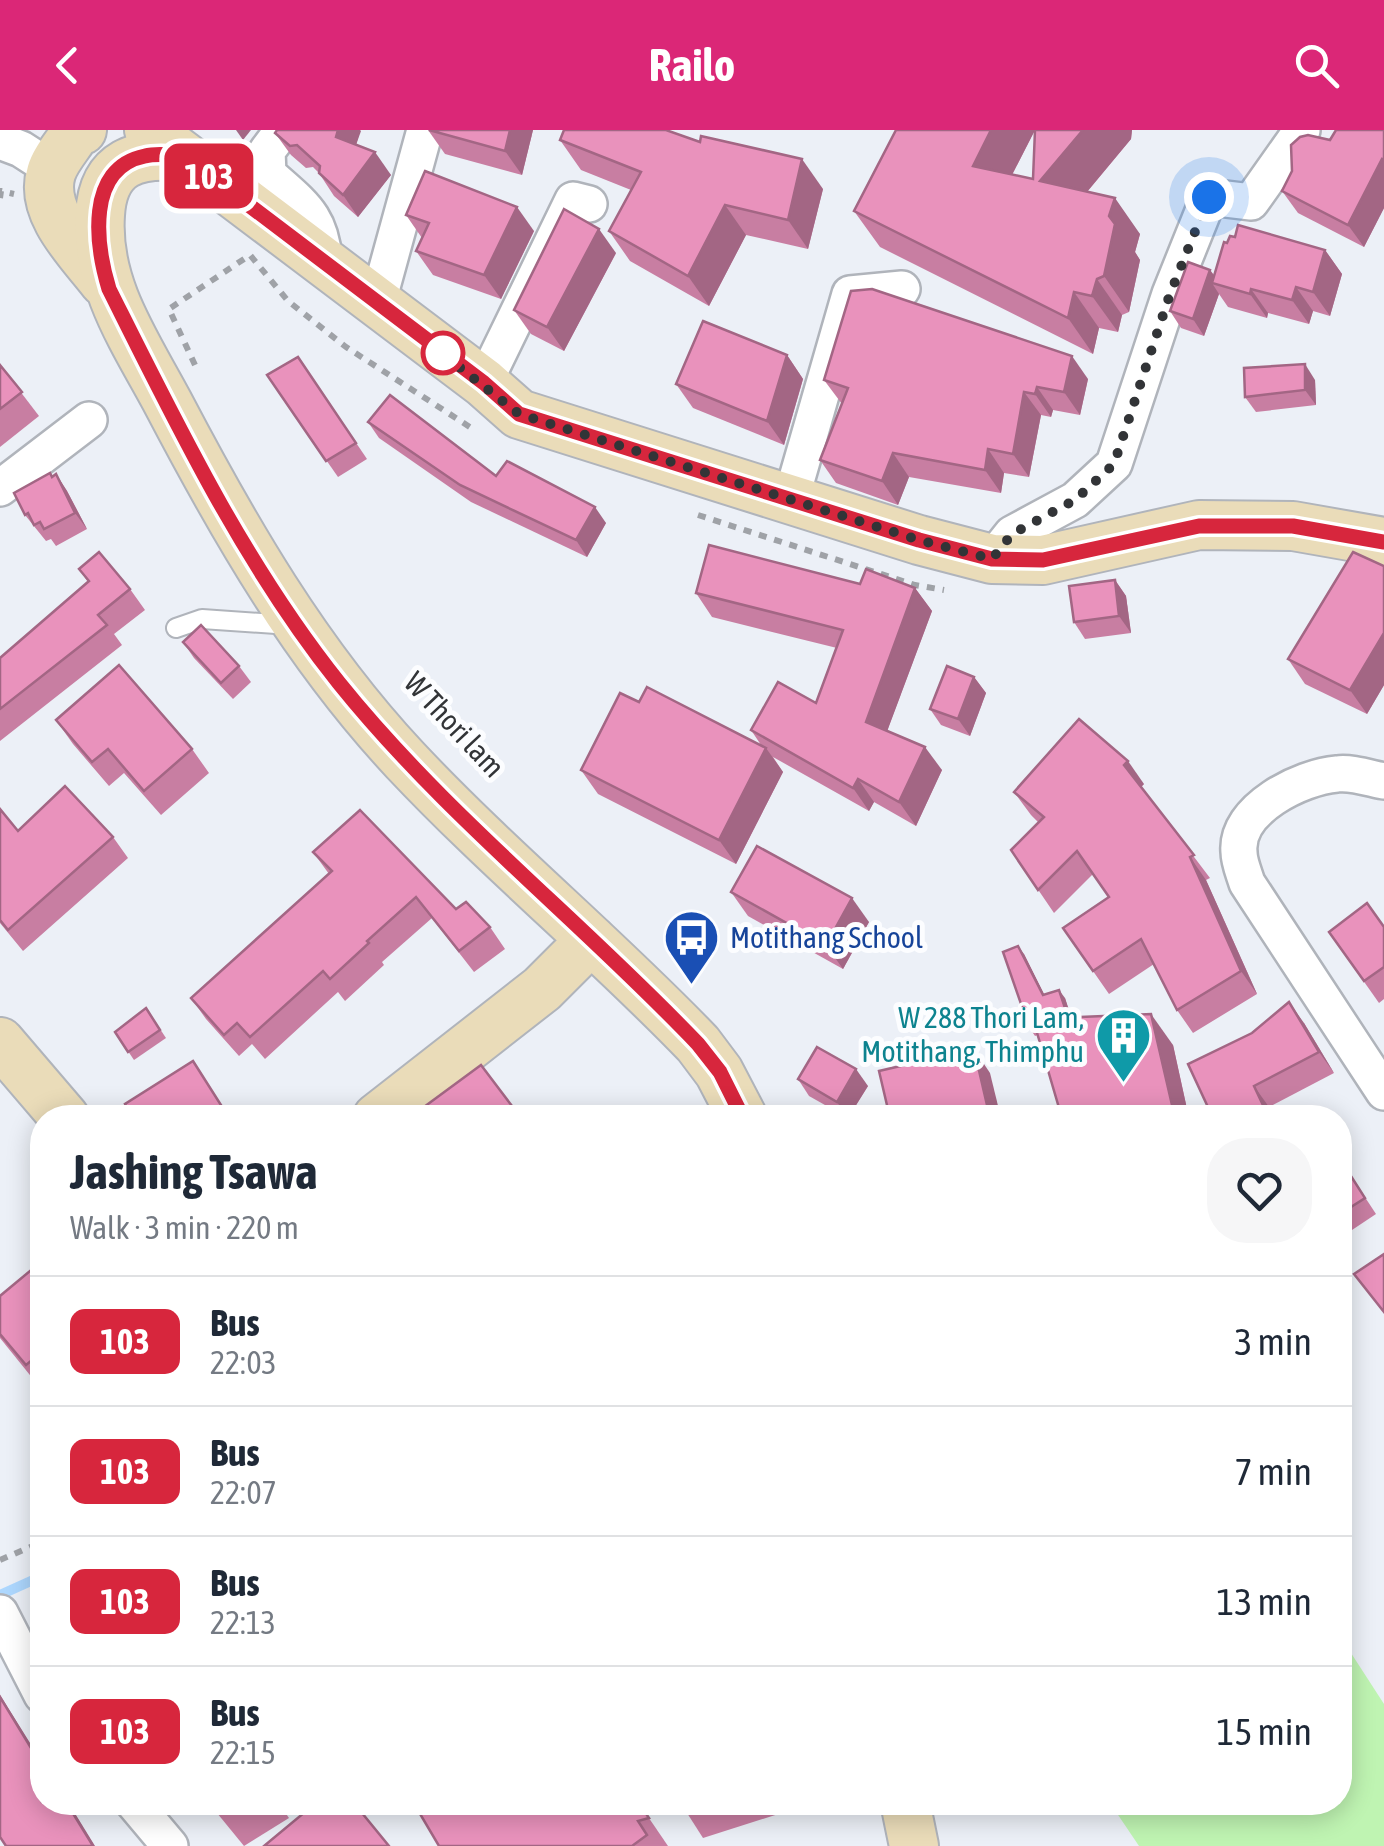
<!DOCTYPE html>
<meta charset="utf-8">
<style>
:root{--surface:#fff;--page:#f6f6f7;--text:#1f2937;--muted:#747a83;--line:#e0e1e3;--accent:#db2777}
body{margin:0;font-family:"Asap Condensed",sans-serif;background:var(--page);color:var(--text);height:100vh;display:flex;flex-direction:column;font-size:38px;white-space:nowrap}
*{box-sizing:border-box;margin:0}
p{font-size:32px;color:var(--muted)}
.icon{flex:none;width:55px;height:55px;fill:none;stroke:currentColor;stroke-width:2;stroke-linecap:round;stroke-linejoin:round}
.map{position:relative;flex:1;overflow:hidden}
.drawer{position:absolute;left:30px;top:975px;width:1322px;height:710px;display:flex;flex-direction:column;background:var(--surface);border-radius:40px;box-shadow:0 5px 25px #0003}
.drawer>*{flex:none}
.badge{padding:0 20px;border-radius:15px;font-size:35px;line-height:65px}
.you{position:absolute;width:50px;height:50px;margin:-25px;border:8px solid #fff;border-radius:50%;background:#1a73e8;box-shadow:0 0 0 15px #1a73e833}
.map>.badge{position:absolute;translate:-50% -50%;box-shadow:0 0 0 5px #fff}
.round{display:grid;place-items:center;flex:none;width:105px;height:105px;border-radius:40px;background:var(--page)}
.summary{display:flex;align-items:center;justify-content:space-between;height:170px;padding:0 40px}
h1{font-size:48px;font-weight:700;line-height:75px}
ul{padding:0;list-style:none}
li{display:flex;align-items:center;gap:30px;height:130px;padding:0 40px;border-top:2px solid var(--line)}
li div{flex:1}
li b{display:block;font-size:38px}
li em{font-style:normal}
li .badge{min-width:110px;font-weight:700;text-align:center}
header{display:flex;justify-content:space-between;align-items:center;height:130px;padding:0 40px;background:var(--accent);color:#fff;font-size:45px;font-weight:700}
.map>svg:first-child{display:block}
.green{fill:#bff4b2}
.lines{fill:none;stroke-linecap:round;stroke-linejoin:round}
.stream{stroke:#add7fe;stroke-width:10}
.service-casing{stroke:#b0b4bb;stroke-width:22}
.minor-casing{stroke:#b0b4bb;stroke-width:40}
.secondary-casing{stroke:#b0b4bb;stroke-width:52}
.path{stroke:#9fa2a7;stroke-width:6;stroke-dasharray:8 8;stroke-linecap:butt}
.service{stroke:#fff;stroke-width:18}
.minor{stroke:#fff;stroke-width:35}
.secondary{stroke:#eadcb9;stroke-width:48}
.wall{fill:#c87ea2;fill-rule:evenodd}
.shaded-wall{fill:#a36684}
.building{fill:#e992bc;stroke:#a36684;stroke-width:2.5}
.line-casing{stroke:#fff;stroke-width:22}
.line{stroke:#d7263d;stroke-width:15}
.walk{stroke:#323437;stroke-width:10;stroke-dasharray:0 18}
.stop-dot{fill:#fff;stroke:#d7263d;stroke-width:5}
.labels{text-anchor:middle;stroke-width:10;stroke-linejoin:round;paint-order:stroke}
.street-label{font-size:30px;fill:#323437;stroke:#fcfdff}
.transit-label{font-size:30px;fill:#164399;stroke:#fcfdff;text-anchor:start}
.culture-label{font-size:30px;fill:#0d838f;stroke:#fcfdff;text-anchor:end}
</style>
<header><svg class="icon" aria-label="back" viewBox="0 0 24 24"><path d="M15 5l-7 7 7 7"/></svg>Railo<svg class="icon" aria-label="search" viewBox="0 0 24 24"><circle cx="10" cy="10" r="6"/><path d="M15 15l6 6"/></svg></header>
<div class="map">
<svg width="1384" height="1716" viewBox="0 0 1384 1716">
<rect width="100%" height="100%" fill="#ecf0f7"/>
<path class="green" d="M1340 1506 1384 1574V1716H1139L1110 1673 1340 1672Z"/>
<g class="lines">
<path class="stream" d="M0 1465 42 1446"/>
<defs>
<path id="service" d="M176 498 202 489 290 495"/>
<g id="minor">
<path d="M283 0 267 21 268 44C301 74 323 86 324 135"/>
<path d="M0 11 21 19 52 39"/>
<path d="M377 175 425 0"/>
<path d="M484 253 573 70 589 74"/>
<path d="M0 358 89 290"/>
<path d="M791 369 850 164 902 159"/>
<path d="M992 429 1012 404 1075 370 1114 334 1170 164 1209 67 1251 72 1302 0"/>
<path d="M1384 651C1369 648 1351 642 1337 644 1301 647 1235 679 1239 722 1239 732 1244 743 1247 753L1384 962"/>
<path d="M0 1483 42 1565"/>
<path d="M133 1672 170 1716"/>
</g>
<g id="secondary">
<path d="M82 0 76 2C68 15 55 29 51 43 39 83 82 123 104 152"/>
<path d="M149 0 484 253 519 284 919 410 992 429 1043 430 1199 395 1293 396 1384 412"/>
<path d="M184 27C137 22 103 31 100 85 95 155 136 213 168 273 235 401 306 524 405 630 498 729 604 816 698 914L719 942 743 988"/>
<path d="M0 912 65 988"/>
<path d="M377 988 542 859 591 810"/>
<path d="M905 1672 914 1716"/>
</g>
</defs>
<use href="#service" class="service-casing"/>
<use href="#minor" class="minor-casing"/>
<use href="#secondary" class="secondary-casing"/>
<g class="path">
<path d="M0 68 1 61 14 64"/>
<path d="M195 235 169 179 250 125 288 171 346 217 476 301"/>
<path d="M698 385 915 455 944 460"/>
<path d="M0 1430 42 1412"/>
</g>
<use href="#service" class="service"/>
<use href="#minor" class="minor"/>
<use href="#secondary" class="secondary"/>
</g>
<g class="wall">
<path d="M277 0H360L356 15 391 45 358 87 334 66 319 43 313 37 306 38 291 25 275 3Z"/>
<path d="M428 0H533L522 45 445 24Z"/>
<path d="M896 0H1132L1131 9 1087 62 1140 104 1135 122 1140 130 1129 182 1122 185 1118 202 1099 198 1093 224 880 117 854 81ZM1035 0 1033 49 1012 45Z"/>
<path d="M1384 0V78L1364 117 1298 83 1282 61 1330 10Z"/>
<path d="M560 10 823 59 808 119 746 105 709 176 630 131 609 101 631 60 581 40Z"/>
<path d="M406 85 534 101 501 169 433 145 416 121 422 108Z"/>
<path d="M1325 120 1342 144 1330 186 1313 181 1309 194 1268 183 1267 188 1228 177 1219 164 1204 206 1181 198 1170 181 1210 140 1214 145Z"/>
<path d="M616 123 564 221 531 204 514 180Z"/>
<path d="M787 225 803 249 784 315 693 278 676 254Z"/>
<path d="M298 227 367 329 338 347 267 245Z"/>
<path d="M0 235 39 286 0 317Z"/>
<path d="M1088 249 1080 285 1053 280 1051 287 1041 285 1029 347 1004 343 1001 363 909 347 898 375 836 353 820 330 842 274 824 250Z"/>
<path d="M1315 250 1316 275 1256 282 1245 267Z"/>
<path d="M368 292 606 393 587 427 471 372 379 308Z"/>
<path d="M56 344 67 361 87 399 56 416 51 409 46 411 25 385Z"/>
<path d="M1384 436V555L1367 584 1305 554 1288 529Z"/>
<path d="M79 439 130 459 145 480 114 504 122 515 0 611V528L88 452Z"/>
<path d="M1115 450 1126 466 1131 503 1085 509 1074 492Z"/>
<path d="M860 454 915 458 932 481 887 601 942 640 916 696 874 672 869 681 773 627 783 642 736 734 598 664 581 640 639 572 761 615 751 600 816 573 837 518 712 487 696 463Z"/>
<path d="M183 512 239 536 251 552 233 569 194 528Z"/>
<path d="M974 547 986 563 970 606 941 595 930 579Z"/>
<path d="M56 590 192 619 209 643 161 685 124 643 109 656 73 614Z"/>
<path d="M1144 654 1141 657 1210 748 1206 750 1257 864 1193 903 1177 880 1154 834 1109 864 1063 798 1109 767 1093 744 1054 783 1011 720 1038 692 1031 685 1014 662Z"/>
<path d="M0 679 18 701 113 707 128 728 23 821 0 793Z"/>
<path d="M313 722 456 779 490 797 505 819 474 842 432 788 382 832 384 835 345 871 338 862 265 929 252 914 239 926 206 889 191 868 329 744Z"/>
<path d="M731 762 869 792 843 839 748 786Z"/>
<path d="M1384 797V869L1379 873 1329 802Z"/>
<path d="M1024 824 1044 865 1065 868 1071 888 1173 915 1189 988H1062L1038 905 1035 906 1029 897Z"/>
<path d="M146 878 166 908 134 930 115 902Z"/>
<path d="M1304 893 1334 943 1269 977 1213 988Z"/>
<path d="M481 935 520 988H409Z"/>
<path d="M798 949 868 956 848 988 809 966Z"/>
<path d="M1349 1043 1376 1084 1340 1108V1049Z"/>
<path d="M42 1131V1260L0 1208V1166Z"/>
<path d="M208 1672H278L289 1688 244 1716Z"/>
<path d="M638 1672 668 1716H439L448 1677Z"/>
<path d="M680 1672H816L703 1708Z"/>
</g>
<g class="shaded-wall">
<path d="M236 0H251L243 10Z"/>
<path d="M338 0H360L361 1 351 29 336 7Z"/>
<path d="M510 0H533L522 45 505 21Z"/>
<path d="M991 0H1035L998 72 973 36Z"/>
<path d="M1083 0H1132L1131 9 1066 87 1040 51Z"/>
<path d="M375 22 391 45 358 87 343 65Z"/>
<path d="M802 29 823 59 808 119 788 90Z"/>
<path d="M1382 29 1384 31V78L1364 117 1348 95Z"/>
<path d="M1115 68 1140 104 1135 122 1140 130 1129 182 1104 146 1109 86Z"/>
<path d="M725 75 746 105 709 176 688 146Z"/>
<path d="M517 77 534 101 501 169 484 145Z"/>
<path d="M599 99 616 123 564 221 547 197Z"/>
<path d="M1325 120 1342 144 1330 186 1313 162Z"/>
<path d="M1210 140 1221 156 1212 153 1219 164 1204 206 1193 189Z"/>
<path d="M1097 149 1122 185 1118 202 1092 166Z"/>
<path d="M1296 157 1313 181 1309 194 1292 170Z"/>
<path d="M1251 159 1268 183 1267 188 1250 164Z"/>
<path d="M1074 162 1099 198 1093 224 1068 188Z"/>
<path d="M787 225 803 249 784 315 767 291Z"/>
<path d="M1072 226 1088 249 1080 285 1064 262Z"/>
<path d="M1305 234 1315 250 1316 275 1305 260Z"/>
<path d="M1037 257 1053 280 1051 287 1035 264Z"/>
<path d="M1024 262 1041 285 1029 347 1013 324Z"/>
<path d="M988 319 1004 343 1001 363 985 340Z"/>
<path d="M893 323 909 347 898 375 882 351Z"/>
<path d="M56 344 67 361 87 399 75 383Z"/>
<path d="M595 377 606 393 587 427 576 410Z"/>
<path d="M1115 450 1126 466 1131 503 1119 486Z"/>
<path d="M915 458 932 481 882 615 866 592Z"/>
<path d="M1384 503V555L1367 584 1350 560Z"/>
<path d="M974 547 986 563 970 606 958 589Z"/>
<path d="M925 617 942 640 916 696 899 672Z"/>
<path d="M766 618 783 642 736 734 719 710Z"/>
<path d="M1128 631 1144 654 1140 658 1124 635Z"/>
<path d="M858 649 874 672 869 681 853 658Z"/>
<path d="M1190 727 1206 750 1257 864 1241 841Z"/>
<path d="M852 768 869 792 843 839 826 815Z"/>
<path d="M1018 816 1024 824 1049 874 1043 865Z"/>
<path d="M1059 860 1065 868 1072 889 1066 881Z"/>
<path d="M1289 872 1304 893 1334 943 1319 922Z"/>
<path d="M1151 884 1173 915 1189 988H1175Z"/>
<path d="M974 919 990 943 1001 988H990Z"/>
<path d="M856 939 868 956 848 988 837 972Z"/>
<path d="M1254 956 1269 977 1274 988H1269Z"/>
<path d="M0 1565 42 1632V1636L0 1567Z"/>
<path d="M66 1672H68L95 1716H93Z"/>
</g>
<g class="building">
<path d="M277 0H338L336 7 375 22 343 65 319 43 320 36 297 15 290 16 275 3Z"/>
<path d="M429 0H510L505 21Z"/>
<path d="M564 0H666L700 12 701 6 802 29 788 90 725 75 688 146 609 101 641 42 560 10Z"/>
<path d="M896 0H991L973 36 1033 49 1035 0H1083L1040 51 1115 68 1109 86 1115 94 1104 146 1097 149 1092 166 1074 162 1068 188 854 81Z"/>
<path d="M1336 0H1384V30L1382 29 1348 95 1282 61 1292 41 1291 15 1300 7 1308 5 1330 10Z"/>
<path d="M425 41 517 77 484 145 416 121 429 93 406 85Z"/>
<path d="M564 79 599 99 547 197 514 180Z"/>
<path d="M1238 95 1325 120 1313 162 1296 157 1292 170 1251 159 1250 164 1212 153 1224 112 1227 113 1230 106 1235 107Z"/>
<path d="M1188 132 1210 140 1193 189 1170 181Z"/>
<path d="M872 159 1072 226 1064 262 1037 257 1035 264 1024 262 1013 324 988 319 985 340 893 323 882 351 820 330 848 258 824 250 851 161Z"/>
<path d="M703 191 787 225 767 291 676 254Z"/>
<path d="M298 227 356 313 326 331 267 245Z"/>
<path d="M1305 234V260L1245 267 1244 238Z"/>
<path d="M0 235 22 262 0 279Z"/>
<path d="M390 265 496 346 507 331 595 377 576 410 460 355 368 292Z"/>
<path d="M50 343 52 347 56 344 75 383 44 399 40 392 34 395 28 383 25 385 14 363Z"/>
<path d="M709 415 860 454 866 439 915 458 866 592 925 617 899 672 858 649 853 658 751 600 778 552 816 573 843 500 696 463Z"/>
<path d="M99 422 130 459 98 485 107 495 0 579V528L89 451 79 439Z"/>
<path d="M1353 422 1384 436V503L1350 560 1288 529Z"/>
<path d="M1115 450 1119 486 1074 492 1069 456Z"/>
<path d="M201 495 239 536 221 553 183 512Z"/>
<path d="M119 535 192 619 144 661 108 619 92 632 56 590Z"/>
<path d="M947 536 974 547 958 589 930 579Z"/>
<path d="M647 557 766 618 719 710 581 640 620 563 639 572Z"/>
<path d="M1079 589 1128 631 1124 635 1194 725 1190 727 1241 841 1177 880 1141 809 1093 841 1063 798 1109 767 1077 721 1038 760 1011 720 1044 687 1014 662Z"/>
<path d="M65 656 113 707 8 800 0 790V679L18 701Z"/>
<path d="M360 680 456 779 466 772 490 797 459 821 416 767 367 811 369 813 330 849 323 841 250 907 237 893 224 905 191 868 332 741 313 722Z"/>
<path d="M757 716 852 768 826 815 731 762Z"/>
<path d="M1367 773 1384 797V837L1364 851 1329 802Z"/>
<path d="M1018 816 1043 865 1059 860 1066 881 1056 888 1033 889 1035 895 1029 897 1003 822Z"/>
<path d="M1289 872 1319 922 1254 956 1269 988H1213L1188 934 1252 903Z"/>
<path d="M146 878 160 900 128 922 115 902Z"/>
<path d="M1151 884 1175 988H1062L1033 889Z"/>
<path d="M817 917 856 939 837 972 798 949Z"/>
<path d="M974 919 990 988H890L879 941Z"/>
<path d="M193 931 226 983 219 988H133L125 974Z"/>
<path d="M481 935 512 976 496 988H409Z"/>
<path d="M1349 1043 1365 1068 1340 1084V1049Z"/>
<path d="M1384 1124V1182L1354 1144Z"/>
<path d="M42 1131V1222L26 1235 0 1204V1166Z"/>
<path d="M0 1567 42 1636V1672H66L93 1716H6L0 1707Z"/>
<path d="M213 1672H227L217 1678Z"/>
<path d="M317 1672H353L389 1716H264Z"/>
<path d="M413 1672H440L444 1680 455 1672H638L649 1688 638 1691 647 1705 632 1716H439Z"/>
</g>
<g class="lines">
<defs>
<path id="line" d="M743 988 720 942 698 914C581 791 445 685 339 553 244 434 177 295 109 159 96 116 85 38 145 26 157 23 171 25 184 26L484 253 519 284 919 410 992 429 1043 430 1199 396H1293L1384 412"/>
</defs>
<use href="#line" class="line-casing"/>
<use href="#line" class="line"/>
<path class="walk" d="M443 223 430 214 519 284 919 410 992 429 1012 404 1075 370 1114 334 1170 164 1209 67"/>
</g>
<defs>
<symbol id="bus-pin" viewBox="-11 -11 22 30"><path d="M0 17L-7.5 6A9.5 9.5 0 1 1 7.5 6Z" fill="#1a4fb4" stroke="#fcfdff"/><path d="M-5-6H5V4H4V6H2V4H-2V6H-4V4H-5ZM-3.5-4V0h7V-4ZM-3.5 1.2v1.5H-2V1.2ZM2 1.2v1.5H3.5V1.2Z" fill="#fff"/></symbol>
<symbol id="building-pin" viewBox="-11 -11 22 30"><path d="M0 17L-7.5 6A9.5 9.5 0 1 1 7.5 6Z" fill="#0f9aa8" stroke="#fcfdff"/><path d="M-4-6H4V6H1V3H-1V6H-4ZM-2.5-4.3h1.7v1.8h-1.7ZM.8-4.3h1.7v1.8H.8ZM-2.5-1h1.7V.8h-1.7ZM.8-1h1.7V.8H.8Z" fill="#fff"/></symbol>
</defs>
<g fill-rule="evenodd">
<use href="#bus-pin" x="660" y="776" width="63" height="86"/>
<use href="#building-pin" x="1092" y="874" width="63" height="86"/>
</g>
<circle class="stop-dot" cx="443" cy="223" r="20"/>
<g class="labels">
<g class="street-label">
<text transform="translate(454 595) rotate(47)" y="10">W Thori lam</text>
</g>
<g class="transit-label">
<text x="730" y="818">Motithang School</text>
</g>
<g class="culture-label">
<text x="1084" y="898">W 288 Thori Lam,<tspan x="1084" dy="34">Motithang, Thimphu</tspan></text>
</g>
</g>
</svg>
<div class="you" style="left:1209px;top:67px"></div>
<b class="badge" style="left:209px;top:46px;background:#d7263d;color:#fff">103</b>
<section class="drawer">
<div class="summary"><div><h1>Jashing Tsawa</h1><p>Walk · 3 min · 220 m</p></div><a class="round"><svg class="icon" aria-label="heart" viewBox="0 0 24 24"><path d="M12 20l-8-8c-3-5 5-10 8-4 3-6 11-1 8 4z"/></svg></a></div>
<ul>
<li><span class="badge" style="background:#d7263d;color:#fff">103</span><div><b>Bus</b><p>22:03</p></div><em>3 min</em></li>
<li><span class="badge" style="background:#d7263d;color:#fff">103</span><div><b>Bus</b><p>22:07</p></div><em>7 min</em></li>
<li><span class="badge" style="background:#d7263d;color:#fff">103</span><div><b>Bus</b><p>22:13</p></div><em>13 min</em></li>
<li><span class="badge" style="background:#d7263d;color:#fff">103</span><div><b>Bus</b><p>22:15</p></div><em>15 min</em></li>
</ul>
</section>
</div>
